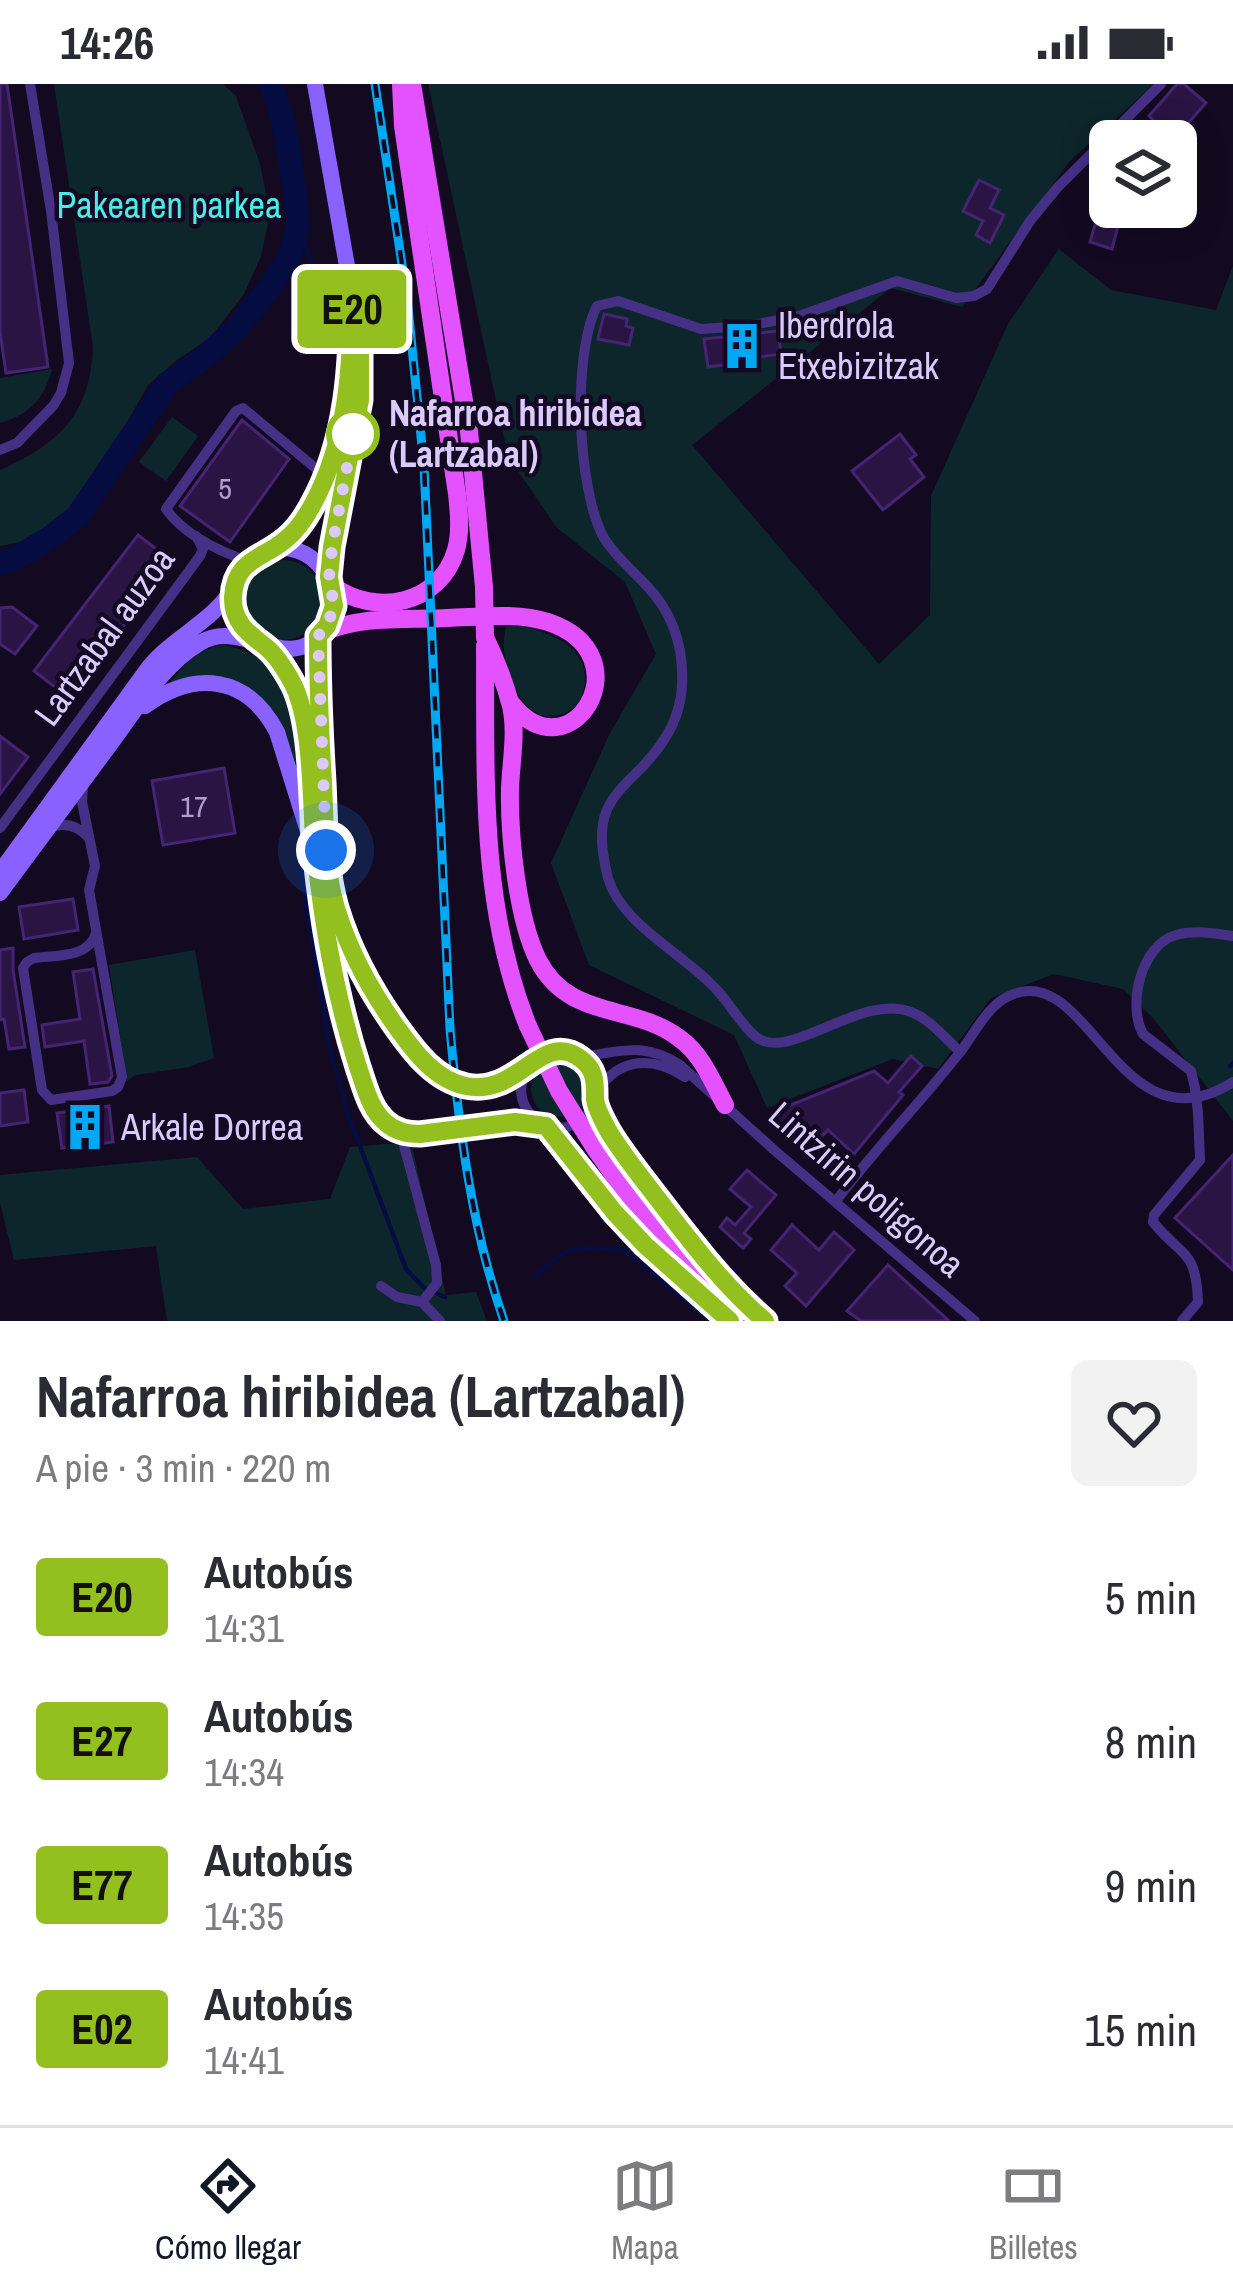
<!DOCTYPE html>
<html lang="es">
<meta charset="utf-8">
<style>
:root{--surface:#fff;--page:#f2f2f3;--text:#2b2b33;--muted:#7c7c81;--line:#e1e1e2;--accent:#111827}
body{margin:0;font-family:"Archivo Narrow",sans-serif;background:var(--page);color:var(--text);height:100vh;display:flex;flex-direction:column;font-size:45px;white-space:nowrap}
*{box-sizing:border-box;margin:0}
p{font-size:39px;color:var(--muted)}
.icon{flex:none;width:66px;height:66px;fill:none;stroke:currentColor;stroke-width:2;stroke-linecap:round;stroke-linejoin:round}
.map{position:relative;height:1237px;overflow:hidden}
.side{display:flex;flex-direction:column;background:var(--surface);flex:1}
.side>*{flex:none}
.badge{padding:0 24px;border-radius:9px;font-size:42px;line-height:78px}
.tools{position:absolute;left:1089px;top:36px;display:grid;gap:24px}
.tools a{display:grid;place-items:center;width:108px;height:108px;border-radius:18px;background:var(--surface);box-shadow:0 6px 30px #0003;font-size:60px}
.you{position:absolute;width:60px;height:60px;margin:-30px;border:9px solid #fff;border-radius:50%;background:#1a73e8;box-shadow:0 0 0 18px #1a73e833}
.map>.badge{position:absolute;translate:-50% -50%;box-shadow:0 0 0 6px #fff}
.round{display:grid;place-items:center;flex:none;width:126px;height:126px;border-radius:18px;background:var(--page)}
.summary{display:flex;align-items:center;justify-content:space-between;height:204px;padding:0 36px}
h1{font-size:57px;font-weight:800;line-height:90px}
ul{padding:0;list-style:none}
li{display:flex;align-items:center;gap:36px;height:144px;padding:0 36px}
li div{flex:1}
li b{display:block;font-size:45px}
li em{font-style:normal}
li .badge{min-width:132px;font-weight:700;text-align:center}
.status{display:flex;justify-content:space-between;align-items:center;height:84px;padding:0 60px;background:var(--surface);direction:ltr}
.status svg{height:33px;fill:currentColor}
.tabs{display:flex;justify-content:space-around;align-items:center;height:168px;border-top:3px solid var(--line);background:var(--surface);font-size:33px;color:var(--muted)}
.tabs a{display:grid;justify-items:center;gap:6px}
.tabs .active{color:var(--accent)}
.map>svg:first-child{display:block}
.green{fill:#0d262b}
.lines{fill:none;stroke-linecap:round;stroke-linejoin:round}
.stream{stroke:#040c41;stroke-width:4.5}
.river{stroke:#040c41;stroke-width:24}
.building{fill:#291444;stroke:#452473;stroke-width:3}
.minor-tunnel{stroke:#312742;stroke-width:10;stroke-dasharray:10 5;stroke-linecap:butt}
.minor{stroke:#463085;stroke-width:10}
.secondary{stroke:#8861ff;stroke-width:16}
.primary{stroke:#e451ff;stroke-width:18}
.rail-casing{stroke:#00a7f5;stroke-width:9}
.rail{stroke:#130a21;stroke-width:4.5;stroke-dasharray:14;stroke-linecap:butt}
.minor-bridge{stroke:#463085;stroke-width:10}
.primary-bridge{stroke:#e451ff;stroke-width:18}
.line-casing{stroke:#fff;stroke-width:27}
.line{stroke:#93c01f;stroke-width:18}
.walk{stroke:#dccaff;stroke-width:12;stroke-dasharray:0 21.6}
.stop-dot{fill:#fff;stroke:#93c01f;stroke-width:6}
.labels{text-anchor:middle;stroke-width:9;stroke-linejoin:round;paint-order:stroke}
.number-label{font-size:30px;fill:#af9cd0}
.park-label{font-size:36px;fill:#4aece7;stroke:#130a21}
.poi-label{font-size:36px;fill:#dccaff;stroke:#130a21;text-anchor:start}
.stop-label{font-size:36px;font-weight:bold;fill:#dccaff;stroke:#130a21;text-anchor:start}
.street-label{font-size:36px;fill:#dccaff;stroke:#130a21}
</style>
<div class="status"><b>14:26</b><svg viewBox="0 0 49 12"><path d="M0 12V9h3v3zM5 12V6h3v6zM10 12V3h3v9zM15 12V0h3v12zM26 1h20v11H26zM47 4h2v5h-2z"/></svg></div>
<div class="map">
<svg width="1233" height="1237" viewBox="0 0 1233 1237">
<rect width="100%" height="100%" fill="#130a21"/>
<g class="green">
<path d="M54 0H223L236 12 260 80 270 130 261 172 244 210 210 254 177 276 148 301 106 376 74 421 31 456 0 462V386C60 359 90 331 93 263Z"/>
<path d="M428 0H1154L1070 77 962 223 891 204 692 361 879 580 930 531 931 412 1008 240 1059 165 1111 206 1216 226 1233 182V1037L1154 935 1123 905 1054 890 991 914 938 985 893 975 767 1024 734 951 589 881 551 779 610 649 656 570 625 498 556 443 508 372Z"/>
<path d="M52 285C45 314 29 331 0 339V294Z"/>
<path d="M172 333 198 352 166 397 139 378Z"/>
<circle cx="283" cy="516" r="40"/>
<path d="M506 540C540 544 593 559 584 604 582 613 577 623 569 627 530 649 508 599 504 568 503 559 505 549 506 540Z"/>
<path d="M224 561C300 576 299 642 304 706L299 702 275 628 257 611 168 601C184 581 198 564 224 561Z"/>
<path d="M195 866 214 974 189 983 136 991 127 997 109 881Z"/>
<circle cx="559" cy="1005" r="28"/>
<path d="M411 1058 446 1211 476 1208 487 1237H167L156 1162 14 1176 0 1119V1091L197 1073 243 1125 330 1115 350 1063Z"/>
</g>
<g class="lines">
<g class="stream">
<path d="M298 143 316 190 320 248"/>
<path d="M298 772 330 965 348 1030 406 1185 424 1204 445 1213"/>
<path d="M1230 982 1233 979"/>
<path d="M535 1191C546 1185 555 1172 566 1168 579 1162 612 1164 625 1167L711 1237"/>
</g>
<path class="river" d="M0 480 16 474 51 453 77 433 167 300 204 274 237 244 271 202 290 171 298 143 294 102 283 35 271 0"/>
</g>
<g class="building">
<path d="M0 0H7L48 283 6 289 0 248Z"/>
<path d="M1177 0H1184L1206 19 1172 57H1134L1156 39 1149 32Z"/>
<path d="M979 96 999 106 990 124 1004 131 990 159 976 151 983 137 963 127Z"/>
<path d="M1107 100H1110V123H1123L1112 165 1090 158Z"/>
<path d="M604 230 627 235 626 242 633 244 629 261 598 255Z"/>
<path d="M778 247 781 270 729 277 730 280 708 283 704 255Z"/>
<path d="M242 336 289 375 230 458 180 422Z"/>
<path d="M900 350 916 371 910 375 924 393 883 426 852 387Z"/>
<path d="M138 451 172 477 69 614 34 587Z"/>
<path d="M12 523 37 542 15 570 0 560V524Z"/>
<path d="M0 652 28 673 0 710Z"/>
<path d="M224 684 235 749 163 761 152 697Z"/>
<path d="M73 815 78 846 24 855 19 823Z"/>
<path d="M13 864V886L25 963 9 965 4 935 0 936V866Z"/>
<path d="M93 885 112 992 108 998 90 1000 84 957 45 963 42 941 80 935 73 888Z"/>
<path d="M911 972 922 982 899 1008 903 1011 854 1070 828 1046 818 1056 814 1053 804 1064 773 1039 786 1023 874 987 888 999Z"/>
<path d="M24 1006 28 1038 0 1042V1009Z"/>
<path d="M109 1022 113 1058 62 1064 57 1029Z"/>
<path d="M1233 1071V1186L1175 1134Z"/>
<path d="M747 1086 776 1111 744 1149 751 1155 743 1164 720 1143 727 1134 735 1141 751 1123 730 1105Z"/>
<path d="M792 1141 819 1166 834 1148 854 1166 806 1222 785 1202 797 1189 771 1166Z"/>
<path d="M888 1181 949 1237H861L847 1227Z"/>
</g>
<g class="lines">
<g class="minor-tunnel">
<path d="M431 983 448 995 476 1003"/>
<path d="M430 1049 480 1041"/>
</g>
<g class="minor">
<path d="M0 366 17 359 53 322 61 309 69 279 51 127 30 0"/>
<path d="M250 478C221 468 184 451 166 425L236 327 243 324 325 392"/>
<path d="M318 554C318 604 321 653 323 703 325 744 325 785 336 824 353 881 388 942 431 983"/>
<path d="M264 561C314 613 308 679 314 746"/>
<path d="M83 702 82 718 95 782 89 806 122 993 118 1003 112 1007 51 1016 42 1006 23 884 27 878 34 874C57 871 89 874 96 849"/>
<path d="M51 743C66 738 78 742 88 753"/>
<path d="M0 744 200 472 203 465 196 452"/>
<path d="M316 771C322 827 346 1004 386 1039 399 1050 414 1051 430 1049"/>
<path d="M960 968C946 955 930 935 911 928 861 908 790 979 756 953 740 940 730 919 715 904 684 870 621 840 608 794 604 778 600 756 603 740 606 715 628 698 644 681 665 659 681 632 682 601 684 562 673 529 646 501 632 486 615 472 604 454 577 405 572 271 597 222L618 217 701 245 747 242 799 232 897 197 956 214 974 212 987 205 1030 137 1057 104 1161 0"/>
<path d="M578 973C619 969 641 956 680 981L773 1065 975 1237"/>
<path d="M525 988C516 1009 523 1026 540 1040"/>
<path d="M476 1003C519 1004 530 966 559 967 600 968 610 1025 573 1041 560 1047 550 1042 537 1039 519 1036 498 1039 480 1041"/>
<path d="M1195 1004 1191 987 1143 950C1127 921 1141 861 1176 851 1194 846 1214 849 1233 852"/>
<path d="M598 1006C620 973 654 972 685 993"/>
<path d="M406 1049 403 1058 436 1181 437 1199 422 1218"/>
<path d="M836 1117C875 1065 921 1018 961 967 975 949 987 922 1009 912 1089 873 1118 1071 1233 998"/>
<path d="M381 1202 397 1213 422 1218 440 1237"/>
<path d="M1182 1237 1198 1218C1196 1164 1182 1174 1153 1138L1154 1131 1200 1076 1198 1029"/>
</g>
<g class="secondary">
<path d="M315 0C326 61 336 122 347 182 352 213 361 242 362 274 363 348 335 419 329 493"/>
<path d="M271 466C330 428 349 329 351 263"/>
<path d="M235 503C231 523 237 541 253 555"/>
<path d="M145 622C195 586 247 591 277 648L316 773"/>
<path d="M0 788 149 583C174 552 215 537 235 501 242 490 245 480 256 472 301 443 354 499 326 543 291 596 243 532 200 559 162 581 135 627 109 662 73 711 36 760 0 809"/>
</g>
<g class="primary">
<path d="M412 0 469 347 484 503"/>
<path d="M333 502C375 533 440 521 456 466 461 448 459 428 457 410L403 42 401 0"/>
<path d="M320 550C358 531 406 536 448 534 480 533 517 528 548 538 647 571 570 695 511 619"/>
<path d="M485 553C495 574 505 599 511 622 517 648 511 678 510 704 509 751 517 834 538 876 569 937 633 919 679 954 702 970 712 997 725 1021"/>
<path d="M485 562C486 690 479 820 528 942"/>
<path d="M595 1019C611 1053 635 1084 658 1114 691 1158 723 1201 765 1237"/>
<path d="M546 1042 615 1129 665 1181 730 1237"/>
<path d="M596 1066C634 1122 677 1172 727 1218"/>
</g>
<defs>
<path id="rail" d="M375 0 407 214 424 382 450 945C459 1045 471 1142 504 1237"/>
</defs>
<use href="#rail" class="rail-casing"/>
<use href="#rail" class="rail"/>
<path class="minor-bridge" d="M1195 1004 1198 1029"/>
<g class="primary-bridge">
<path d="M484 503 485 553"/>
<path d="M528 942 559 1007 596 1066"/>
</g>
</g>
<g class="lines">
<defs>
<path id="line" d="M730 1237 645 1161 615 1129 546 1042 515 1038 420 1050C408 1050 396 1048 386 1039 370 1026 365 1003 358 983 334 908 321 831 314 752 311 708 312 638 293 600 286 587 277 572 266 563 249 550 232 538 233 513 235 475 263 475 285 456 297 447 306 433 313 420 348 355 352 281 352 208L360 243V316L332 463 329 493 334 522 327 542 318 552C318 601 320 649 323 698 325 740 324 783 336 824 349 867 372 909 398 945 415 969 436 996 466 1002 519 1013 541 945 581 975 596 986 595 999 595 1015 596 1025 604 1039 609 1048 623 1071 641 1093 657 1114 691 1158 723 1201 765 1237"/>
</defs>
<use href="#line" class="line-casing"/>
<use href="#line" class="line"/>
<path class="walk" d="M326 766 318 552 327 542 334 522 329 493 332 463 355 340 353 350"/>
</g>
<defs>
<symbol id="building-bare" viewBox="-9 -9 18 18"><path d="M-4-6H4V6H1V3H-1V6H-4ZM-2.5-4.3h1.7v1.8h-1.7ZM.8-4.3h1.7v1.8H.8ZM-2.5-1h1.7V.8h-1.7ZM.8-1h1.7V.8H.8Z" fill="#00a7f5" stroke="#130a21" stroke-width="2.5" paint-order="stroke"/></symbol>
</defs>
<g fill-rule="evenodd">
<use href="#building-bare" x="709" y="229" width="66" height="66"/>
<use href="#building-bare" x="52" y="1010" width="66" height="66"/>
</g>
<circle class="stop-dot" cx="353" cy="350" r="24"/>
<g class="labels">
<g class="number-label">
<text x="225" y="415">5</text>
<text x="194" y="733">17</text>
</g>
<g class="park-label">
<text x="169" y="134">Pakearen parkea</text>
</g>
<g class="poi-label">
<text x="778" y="254">Iberdrola<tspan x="778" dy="41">Etxebizitzak</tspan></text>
<text x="121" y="1056">Arkale Dorrea</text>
</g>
<g class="stop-label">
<text x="389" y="342">Nafarroa hiribidea<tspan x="389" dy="41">(Lartzabal)</tspan></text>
</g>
<g class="street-label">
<text transform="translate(104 552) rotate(-54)" y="13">Lartzabal auzoa</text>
<text transform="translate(867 1105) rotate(41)" y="13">Lintzirin poligonoa</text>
</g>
</g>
</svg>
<div class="tools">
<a><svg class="icon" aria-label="layers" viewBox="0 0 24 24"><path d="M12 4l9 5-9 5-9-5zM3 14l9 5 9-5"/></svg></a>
</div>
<div class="you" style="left:326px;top:766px"></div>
<b class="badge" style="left:352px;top:225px;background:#93c01f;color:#111">E20</b>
</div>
<section class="side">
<div class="summary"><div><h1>Nafarroa hiribidea (Lartzabal)</h1><p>A pie · 3 min · 220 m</p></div><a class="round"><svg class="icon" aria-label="heart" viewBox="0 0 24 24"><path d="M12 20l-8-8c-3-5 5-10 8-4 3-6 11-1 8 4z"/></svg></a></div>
<ul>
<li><span class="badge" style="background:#93c01f;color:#111">E20</span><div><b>Autobús</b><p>14:31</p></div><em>5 min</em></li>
<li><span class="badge" style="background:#93c01f;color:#111">E27</span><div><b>Autobús</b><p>14:34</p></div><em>8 min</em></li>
<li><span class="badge" style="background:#93c01f;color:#111">E77</span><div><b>Autobús</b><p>14:35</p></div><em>9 min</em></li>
<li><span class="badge" style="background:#93c01f;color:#111">E02</span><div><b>Autobús</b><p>14:41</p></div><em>15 min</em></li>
</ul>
</section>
<nav class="tabs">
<a class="active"><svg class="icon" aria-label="directions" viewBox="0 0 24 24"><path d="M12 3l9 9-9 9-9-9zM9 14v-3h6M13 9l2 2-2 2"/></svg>Cómo llegar</a>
<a><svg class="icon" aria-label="map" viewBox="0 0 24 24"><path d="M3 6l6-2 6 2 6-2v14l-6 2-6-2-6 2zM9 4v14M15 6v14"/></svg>Mapa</a>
<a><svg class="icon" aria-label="tickets" viewBox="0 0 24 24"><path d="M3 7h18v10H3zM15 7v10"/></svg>Billetes</a>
</nav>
